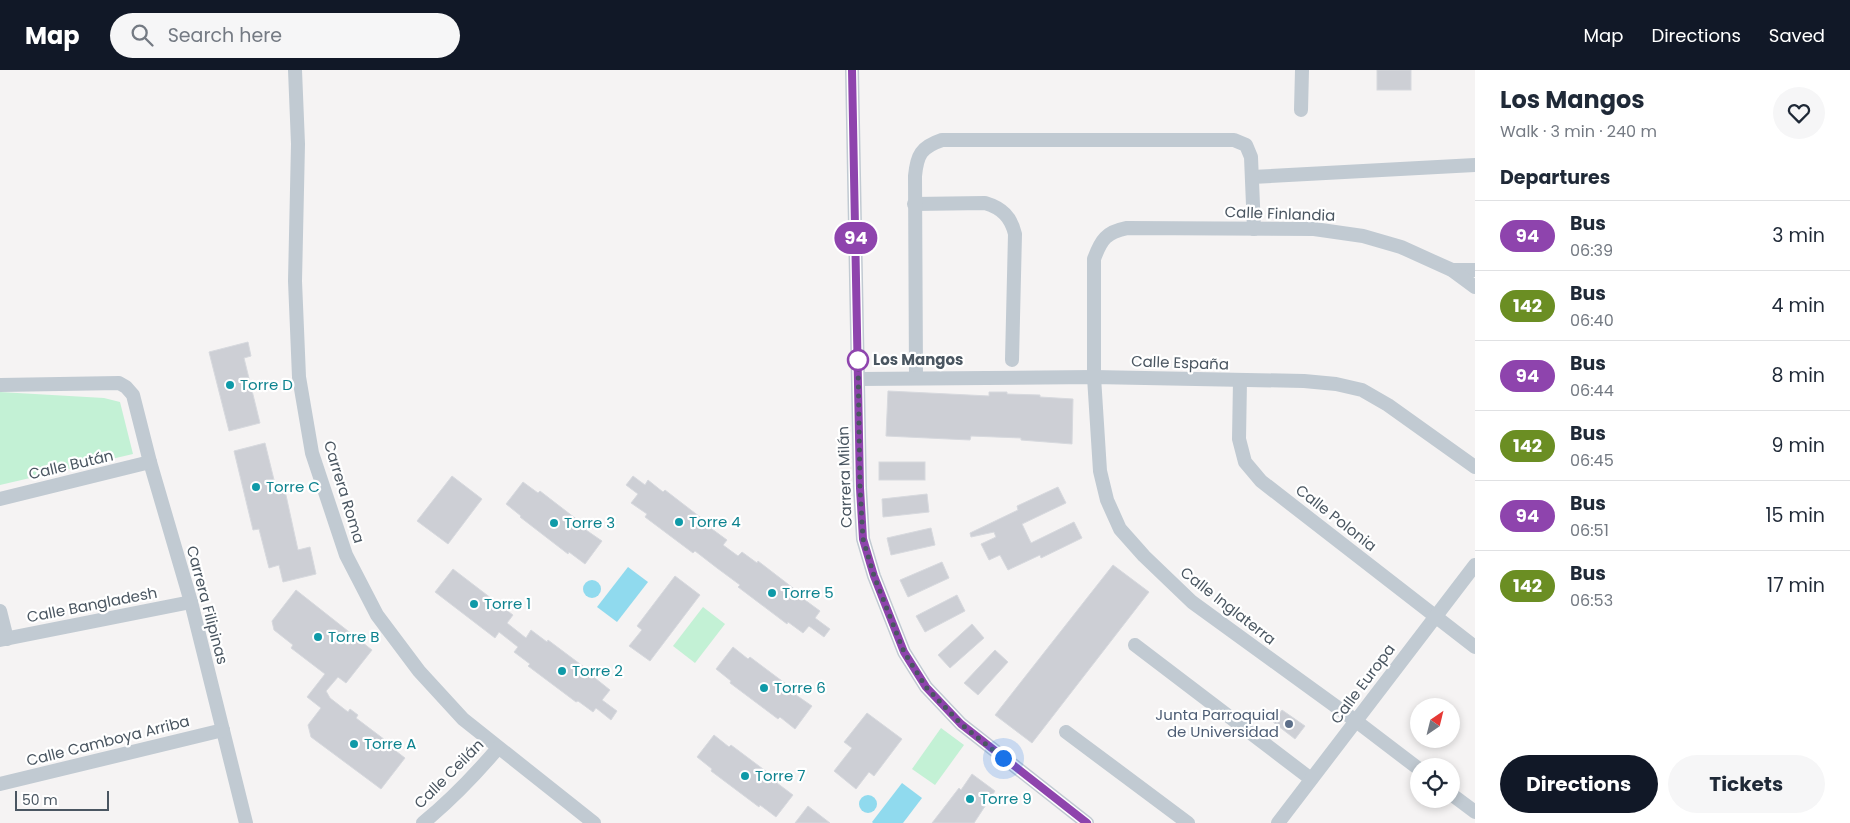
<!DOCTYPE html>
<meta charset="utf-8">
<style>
:root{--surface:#fff;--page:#f6f6f7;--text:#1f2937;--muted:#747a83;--line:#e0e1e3;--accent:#111827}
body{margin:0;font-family:Poppins,sans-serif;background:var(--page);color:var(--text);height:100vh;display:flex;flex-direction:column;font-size:19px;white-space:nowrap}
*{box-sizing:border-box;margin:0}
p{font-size:16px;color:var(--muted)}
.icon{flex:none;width:28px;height:28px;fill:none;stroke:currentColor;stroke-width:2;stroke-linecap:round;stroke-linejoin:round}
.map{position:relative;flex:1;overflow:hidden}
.details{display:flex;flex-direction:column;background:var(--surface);width:375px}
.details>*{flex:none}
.badge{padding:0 10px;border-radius:16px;font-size:18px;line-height:32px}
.needle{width:32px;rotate:35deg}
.tools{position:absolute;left:1410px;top:628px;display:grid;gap:10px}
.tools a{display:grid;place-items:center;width:50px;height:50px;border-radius:50%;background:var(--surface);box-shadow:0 2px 8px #0003;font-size:25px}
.scale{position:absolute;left:15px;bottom:12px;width:94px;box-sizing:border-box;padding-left:5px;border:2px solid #4a5661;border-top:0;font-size:14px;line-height:18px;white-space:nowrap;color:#4a5661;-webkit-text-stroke:4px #fff;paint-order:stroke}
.you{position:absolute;width:25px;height:25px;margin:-12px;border:4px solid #fff;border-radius:50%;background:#1a73e8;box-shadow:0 0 0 8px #1a73e833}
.map>.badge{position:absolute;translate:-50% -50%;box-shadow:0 0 0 2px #fff}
h2{padding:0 25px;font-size:19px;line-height:45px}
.round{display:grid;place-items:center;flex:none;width:52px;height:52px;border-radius:26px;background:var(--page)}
.head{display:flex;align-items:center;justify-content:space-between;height:85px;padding:0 25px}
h1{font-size:24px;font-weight:700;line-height:38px}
.action{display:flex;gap:10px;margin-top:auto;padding:10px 25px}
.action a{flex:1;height:58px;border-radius:30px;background:var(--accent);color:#fff;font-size:20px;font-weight:700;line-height:58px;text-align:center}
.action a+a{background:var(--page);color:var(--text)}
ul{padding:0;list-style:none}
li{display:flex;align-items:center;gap:15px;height:70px;padding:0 25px;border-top:1px solid var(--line)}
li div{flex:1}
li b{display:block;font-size:19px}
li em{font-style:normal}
li .badge{min-width:55px;font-weight:700;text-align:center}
header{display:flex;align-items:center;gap:30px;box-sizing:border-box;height:70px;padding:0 25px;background:var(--accent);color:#fff}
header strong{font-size:24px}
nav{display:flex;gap:28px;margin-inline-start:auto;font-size:18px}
.search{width:350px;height:45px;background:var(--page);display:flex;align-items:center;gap:12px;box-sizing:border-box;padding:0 18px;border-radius:28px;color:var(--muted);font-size:19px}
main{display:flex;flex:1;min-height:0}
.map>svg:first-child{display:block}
.green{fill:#c3f1d5}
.water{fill:#90daee}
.building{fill:#cdcfd5;stroke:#d7d9de}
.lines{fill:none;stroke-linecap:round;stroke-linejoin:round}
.minor{stroke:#c1cad2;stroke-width:14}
.line-casing{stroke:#fff;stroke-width:11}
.line{stroke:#8e44ad;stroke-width:8}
.walk{stroke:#4a5661;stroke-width:5;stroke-dasharray:0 9}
.stop-dot{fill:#fff;stroke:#8e44ad;stroke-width:2.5}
.culture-dot{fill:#0f9aa8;stroke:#fff;stroke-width:2}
.service-dot{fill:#5c6f8a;stroke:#fff;stroke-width:2}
.labels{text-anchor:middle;stroke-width:4.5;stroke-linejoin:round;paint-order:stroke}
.street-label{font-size:15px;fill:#4a5661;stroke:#fff}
.stop-label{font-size:15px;font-weight:bold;fill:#4a5661;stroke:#fff;text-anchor:start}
.culture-label{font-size:15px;fill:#0d838f;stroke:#fff;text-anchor:start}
.service-label{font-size:15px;fill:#4e5e75;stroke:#fff;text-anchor:end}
</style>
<header>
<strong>Map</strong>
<div class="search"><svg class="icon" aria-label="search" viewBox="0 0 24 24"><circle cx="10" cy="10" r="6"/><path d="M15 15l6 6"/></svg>Search here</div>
<nav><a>Map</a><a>Directions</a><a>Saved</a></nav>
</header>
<main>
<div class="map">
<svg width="1475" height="753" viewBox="0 0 1475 753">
<rect width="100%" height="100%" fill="#f5f3f3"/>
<g class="green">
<path d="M0 322 104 328 120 332 133 384 0 415Z"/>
<path d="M703 537 725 554 695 593 673 576Z"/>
<path d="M941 658 964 675 935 715 912 699Z"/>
</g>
<g class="water">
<path d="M628 497 648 512 617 552 597 537Z"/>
<circle cx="592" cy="519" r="9"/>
<path d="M902 713 922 728 903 753H873L872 752Z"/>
<circle cx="868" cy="734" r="9"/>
</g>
<g class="building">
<rect x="1377" y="0" width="34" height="20"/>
<path d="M248 272 251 286 244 288 260 353 229 361 209 282Z"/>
<path d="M888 321 989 326V322H1007V324L1040 325V327L1073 329 1072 374 1021 370V368L971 366 970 370 886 366Z"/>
<path d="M265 373 276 418 284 416 298 480 310 477 316 504 283 512 279 495 269 498 259 459 253 460 234 381Z"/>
<rect x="879" y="392" width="46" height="18"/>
<path d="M452 406 482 429 448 474 417 451Z"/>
<path d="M633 406 645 415 648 410 663 422 665 420 713 457 712 459 727 470 723 475 738 486 742 482 757 493 758 491 806 528 805 530 820 541 815 548 830 559 824 567 809 556 803 563 788 552 787 554 738 517 740 515 717 498 695 481 693 483 645 447 647 444 631 433 638 424 626 415Z"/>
<path d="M523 412 538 423 540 421 588 458 586 460 602 471 585 494 569 482 568 484 520 447 521 446 506 434Z"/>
<path d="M1058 417 1066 433 1022 454 1031 473 1074 452 1082 468 1041 488 1040 485 1008 500 1000 485 989 490 981 474 996 467 994 462 971 467 970 463 1018 440 1017 436Z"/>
<path d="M927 424 929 442 883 447 882 429Z"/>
<path d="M931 458 935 475 891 485 887 468Z"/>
<path d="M942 492 949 508 908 527 900 510Z"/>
<path d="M1113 495 1149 522 1032 673 995 645Z"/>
<path d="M453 499 513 545 507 553 526 568 531 560 547 572 548 570 596 606 595 608 610 620 602 630 617 641 611 650 596 638 593 642 578 631 576 632 528 596 530 594 514 582 518 577 499 562 495 568 435 522Z"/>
<path d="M675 506 700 525 650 591 629 576 642 560 637 556Z"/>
<path d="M296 520 372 580 346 613 338 607 326 621 330 628 348 642 350 639 358 645 356 648 389 673 388 675 405 688 381 719 311 667 308 655 321 638 307 627 325 604 291 578 293 575 274 560 272 551Z"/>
<path d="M957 525 965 541 925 562 916 546Z"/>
<path d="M972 554 984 568 950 598 938 585Z"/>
<path d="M733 577 748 589 750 587 798 623 796 625 812 636 795 659 780 647 778 649 730 613 731 611 716 599Z"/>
<path d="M995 580 1008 592 978 625 964 613Z"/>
<path d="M1282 640 1305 656 1295 669 1273 652Z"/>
<path d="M867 643 902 669 874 706 869 702 856 719 834 701 852 678 844 672Z"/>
<path d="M714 665 729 677 731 675 779 711 777 713 793 725 776 747 760 735 759 737 711 701 712 699 697 687Z"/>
<path d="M972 704 995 721 974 753H932L959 718 961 720Z"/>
<path d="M808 736 830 753H795Z"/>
</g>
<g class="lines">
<g class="minor">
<path d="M295 0 298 74 295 211 299 307 312 383 346 485 377 545 419 601 463 649 594 753"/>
<path d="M852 0 860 418 863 469 874 506 904 582 926 617 961 654 1087 753"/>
<path d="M1301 40 1302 0"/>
<path d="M1252 107 1475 95"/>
<path d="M914 134 985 133C1002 138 1011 147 1015 164L1012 290"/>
<path d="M1452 200H1475"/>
<path d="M916 307 915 106C917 85 921 77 942 70H1234L1246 75 1251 87 1254 159"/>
<path d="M859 309 1094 307 1304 311 1336 314 1362 320 1388 335 1475 397"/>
<path d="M1240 311 1239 369 1245 392 1261 411 1475 577"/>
<path d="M0 315 119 313 126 317 133 325 150 392 191 532 246 753"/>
<path d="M0 429 150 392"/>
<path d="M0 541 7 569"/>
<path d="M0 570 191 532"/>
<path d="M1135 575 1311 709"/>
<path d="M1066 662 1188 753"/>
<path d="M1419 699 1356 651 1192 532 1144 486 1120 459 1107 430 1100 401 1094 307V189C1101 170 1106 162 1127 158L1314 159 1363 166 1401 177 1452 200 1475 217"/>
<path d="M0 714 223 660"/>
<path d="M1451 724 1475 742"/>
<path d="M423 753C451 730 475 705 498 678"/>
<path d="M1278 753 1475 495"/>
</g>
</g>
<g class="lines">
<defs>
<path id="line" d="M852 0 860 418 863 469 874 506 904 582 926 617 961 654 1087 753"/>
</defs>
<use href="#line" class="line-casing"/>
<use href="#line" class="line"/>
<path class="walk" d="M858 290 860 418 863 469 874 506 904 582 926 617 961 654 1003 688"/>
</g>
<circle class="stop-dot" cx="858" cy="290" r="10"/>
<g class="culture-dot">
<circle cx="230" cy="315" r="5"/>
<circle cx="256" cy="417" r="5"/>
<circle cx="679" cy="452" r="5"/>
<circle cx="554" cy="453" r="5"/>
<circle cx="772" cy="523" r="5"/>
<circle cx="474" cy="534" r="5"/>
<circle cx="318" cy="567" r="5"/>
<circle cx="562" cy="601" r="5"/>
<circle cx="764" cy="618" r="5"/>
<circle cx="354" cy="674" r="5"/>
<circle cx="745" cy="706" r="5"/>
<circle cx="970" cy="729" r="5"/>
</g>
<circle class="service-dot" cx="1289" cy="654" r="5"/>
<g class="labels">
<g class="street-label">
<text transform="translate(1280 144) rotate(2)" y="5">Calle Finlandia</text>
<text transform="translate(1180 293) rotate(2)" y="5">Calle España</text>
<text transform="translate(71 395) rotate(-13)" y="5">Calle Bután</text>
<text transform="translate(845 407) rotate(-92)" y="5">Carrera Milán</text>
<text transform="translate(344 422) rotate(73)" y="5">Carrera Roma</text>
<text transform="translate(1336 448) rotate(38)" y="5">Calle Polonia</text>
<text transform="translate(92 535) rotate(-11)" y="5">Calle Bangladesh</text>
<text transform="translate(207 535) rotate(75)" y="5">Carrera Filipinas</text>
<text transform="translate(1228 536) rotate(38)" y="5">Calle Inglaterra</text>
<text transform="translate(1363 614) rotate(-53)" y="5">Calle Europa</text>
<text transform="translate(108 671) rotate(-14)" y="5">Calle Camboya Arriba</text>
<text transform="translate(449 704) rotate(-45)" y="5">Calle Ceilán</text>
</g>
<g class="stop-label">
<text x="873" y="295">Los Mangos</text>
</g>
<g class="culture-label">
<text x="240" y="320">Torre D</text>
<text x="266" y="422">Torre C</text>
<text x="689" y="457">Torre 4</text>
<text x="564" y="458">Torre 3</text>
<text x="782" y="528">Torre 5</text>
<text x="484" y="539">Torre 1</text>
<text x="328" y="572">Torre B</text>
<text x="572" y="606">Torre 2</text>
<text x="774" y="623">Torre 6</text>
<text x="364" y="679">Torre A</text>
<text x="755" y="711">Torre 7</text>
<text x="980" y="734">Torre 9</text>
</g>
<g class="service-label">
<text x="1279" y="650">Junta Parroquial<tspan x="1279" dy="17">de Universidad</tspan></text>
</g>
</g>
</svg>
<div class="tools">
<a><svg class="needle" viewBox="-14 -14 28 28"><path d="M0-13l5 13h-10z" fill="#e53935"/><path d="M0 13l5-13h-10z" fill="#747a83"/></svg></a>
<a><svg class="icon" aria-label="locate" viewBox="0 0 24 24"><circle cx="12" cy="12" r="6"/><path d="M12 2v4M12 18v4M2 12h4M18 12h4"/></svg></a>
</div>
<div class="scale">50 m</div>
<div class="you" style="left:1003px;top:688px"></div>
<b class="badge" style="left:856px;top:168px;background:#8e44ad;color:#fff">94</b>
</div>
<section class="details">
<div class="head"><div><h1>Los Mangos</h1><p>Walk · 3 min · 240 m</p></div><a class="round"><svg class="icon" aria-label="heart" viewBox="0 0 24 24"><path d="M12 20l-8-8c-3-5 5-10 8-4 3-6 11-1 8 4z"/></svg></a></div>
<h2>Departures</h2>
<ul>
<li><span class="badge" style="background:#8e44ad;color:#fff">94</span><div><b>Bus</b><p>06:39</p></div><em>3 min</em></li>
<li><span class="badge" style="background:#6b8e23;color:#fff">142</span><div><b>Bus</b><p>06:40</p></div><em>4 min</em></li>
<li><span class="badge" style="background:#8e44ad;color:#fff">94</span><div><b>Bus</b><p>06:44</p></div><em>8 min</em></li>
<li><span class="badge" style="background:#6b8e23;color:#fff">142</span><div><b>Bus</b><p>06:45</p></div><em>9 min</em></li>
<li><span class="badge" style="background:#8e44ad;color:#fff">94</span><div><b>Bus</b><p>06:51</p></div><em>15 min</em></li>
<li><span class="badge" style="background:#6b8e23;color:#fff">142</span><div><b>Bus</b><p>06:53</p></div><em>17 min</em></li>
</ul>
<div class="action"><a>Directions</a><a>Tickets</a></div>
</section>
</main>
